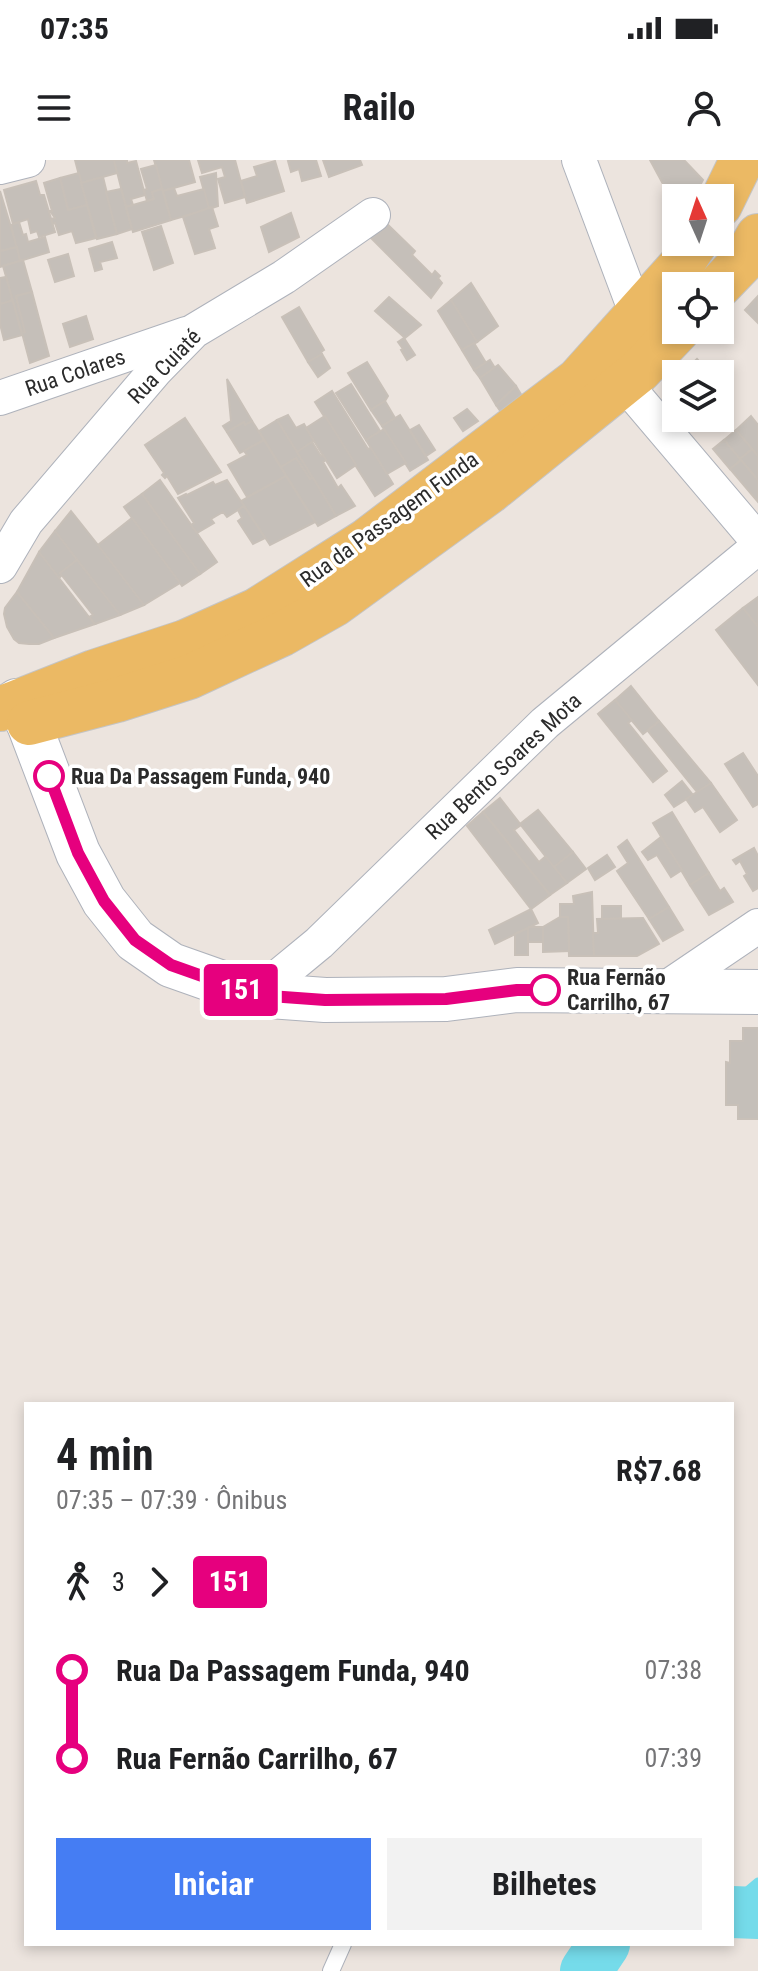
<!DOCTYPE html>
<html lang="pt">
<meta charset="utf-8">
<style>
:root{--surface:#fff;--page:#f2f2f2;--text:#202124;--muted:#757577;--accent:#457df3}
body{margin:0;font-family:"Roboto Condensed",sans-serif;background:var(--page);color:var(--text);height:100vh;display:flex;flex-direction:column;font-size:30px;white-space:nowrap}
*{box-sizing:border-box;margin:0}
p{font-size:26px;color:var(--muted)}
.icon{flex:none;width:44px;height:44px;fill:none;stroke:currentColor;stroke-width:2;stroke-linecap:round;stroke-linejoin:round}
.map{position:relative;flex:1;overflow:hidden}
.details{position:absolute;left:24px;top:1242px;width:710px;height:544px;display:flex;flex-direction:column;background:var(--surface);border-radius:0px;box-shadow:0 4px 12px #0003}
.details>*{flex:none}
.badge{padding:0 16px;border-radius:6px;font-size:28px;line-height:52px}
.needle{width:52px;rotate:357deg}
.buttons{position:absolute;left:662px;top:24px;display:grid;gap:16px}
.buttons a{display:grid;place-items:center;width:72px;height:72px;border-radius:0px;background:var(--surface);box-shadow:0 4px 12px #0003;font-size:40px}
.map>.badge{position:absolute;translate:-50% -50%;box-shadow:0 0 0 4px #fff}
.legs{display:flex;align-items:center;gap:12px;height:88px;padding:0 32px;font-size:26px}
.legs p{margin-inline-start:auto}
.headline{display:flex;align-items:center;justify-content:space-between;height:136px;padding:0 32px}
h1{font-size:44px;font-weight:700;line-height:60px}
.button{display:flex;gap:16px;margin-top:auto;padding:16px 32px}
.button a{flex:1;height:92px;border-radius:0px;background:var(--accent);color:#fff;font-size:32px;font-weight:700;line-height:92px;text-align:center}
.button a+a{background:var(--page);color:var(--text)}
ul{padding:0 32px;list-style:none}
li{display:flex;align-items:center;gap:28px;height:88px;font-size:30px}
li i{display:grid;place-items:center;width:12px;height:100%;margin:0 10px;background:currentColor}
li i::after{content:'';width:20px;height:20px;margin:-10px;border:6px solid;border-radius:50%;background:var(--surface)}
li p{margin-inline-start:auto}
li:first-child i{background:linear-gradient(#0000 50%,currentColor 0)}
li:last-child i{background:linear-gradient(currentColor 50%,#0000 0)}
.status{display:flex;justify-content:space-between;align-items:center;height:56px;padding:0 40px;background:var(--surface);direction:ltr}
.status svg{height:22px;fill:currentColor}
header{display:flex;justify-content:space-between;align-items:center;height:104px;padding:0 32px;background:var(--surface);font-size:36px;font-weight:700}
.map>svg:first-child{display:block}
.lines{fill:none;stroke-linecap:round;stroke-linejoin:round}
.stream{stroke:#75dbea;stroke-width:9}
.river{stroke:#75dbea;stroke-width:52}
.building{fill:#c5bfb9;stroke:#c8c0b8;stroke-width:2}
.lane-casing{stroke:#aeb2bb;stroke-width:18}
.street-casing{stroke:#aeb2bb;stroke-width:36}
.secondary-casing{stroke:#aeb2bb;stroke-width:46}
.primary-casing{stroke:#c4c4c4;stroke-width:46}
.lane{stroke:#fff;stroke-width:16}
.street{stroke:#fff;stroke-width:34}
.secondary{stroke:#fff;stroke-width:44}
.primary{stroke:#ebb964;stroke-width:44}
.line-1-casing{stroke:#fff;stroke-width:18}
.line-1{stroke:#e6007e;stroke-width:12}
.stop-1-dot{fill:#fff;stroke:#e6007e;stroke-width:4}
.labels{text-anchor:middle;stroke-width:7;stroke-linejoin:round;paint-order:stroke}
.street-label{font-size:22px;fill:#2b2b2b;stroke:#fff}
.stop-label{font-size:22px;font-weight:bold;fill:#2b2b2b;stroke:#fff;text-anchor:start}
</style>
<div class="status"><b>07:35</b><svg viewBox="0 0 49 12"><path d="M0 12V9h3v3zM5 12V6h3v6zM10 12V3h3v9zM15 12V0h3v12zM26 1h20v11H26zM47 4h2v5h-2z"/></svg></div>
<header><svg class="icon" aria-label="menu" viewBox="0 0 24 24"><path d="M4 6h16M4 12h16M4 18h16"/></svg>Railo<svg class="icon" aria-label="person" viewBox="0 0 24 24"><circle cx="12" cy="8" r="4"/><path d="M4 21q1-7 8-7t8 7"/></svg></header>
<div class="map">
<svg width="758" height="1811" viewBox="0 0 758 1811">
<rect width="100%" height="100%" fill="#ece4de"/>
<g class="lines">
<path class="stream" d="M732 1744 758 1722"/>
<g class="river">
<path d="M732 1752 758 1753"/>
<path d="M586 1811 604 1784"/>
</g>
</g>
<g class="building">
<path d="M75 0H114L117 13 81 23Z"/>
<path d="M114 0H127V3L136 1 145 35 131 39 133 45 126 47Z"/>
<path d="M154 0H189L195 22 163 31Z"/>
<path d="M198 0H235L245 37 225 43 218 19 225 17 222 7 202 13Z"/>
<path d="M292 0H316L321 16 302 21 299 9 291 12 288 1Z"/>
<path d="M323 0H360L362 5 329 17Z"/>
<path d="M650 0H684L703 20 693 38H676V48Z"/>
<path d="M275 1 284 31 247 43 241 21 257 16 254 7Z"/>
<path d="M156 5 162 29 152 32 154 39 147 41 144 30 147 29 141 9Z"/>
<path d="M79 13 87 45 68 50 60 18Z"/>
<path d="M216 13 218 46 209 49 200 17Z"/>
<path d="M103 17 117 74 97 79 81 23Z"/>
<path d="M60 18 68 50 87 45 96 78 76 83 72 71 59 75 55 63 52 64 51 59 55 58 50 51H52L44 23Z"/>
<path d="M36 21 40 35H44L55 72 39 77 37 71 31 73 28 59 13 64 4 30Z"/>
<path d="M174 28 177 36 204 29 209 49 171 60 163 31Z"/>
<path d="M121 29 132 69 117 74 106 32Z"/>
<path d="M162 29 171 60 133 72 126 47 154 39 152 32Z"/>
<path d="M0 31 17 87 1 91 0 88Z"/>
<path d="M212 47 218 66 209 69 215 88 195 94 183 57Z"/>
<path d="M291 53 299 77 269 92 261 67Z"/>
<path d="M384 61 415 91 412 95 432 115 435 111 440 116 438 118 442 123 431 138 366 73Z"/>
<path d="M19 62 23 75 26 74 28 82 45 77 49 92 20 101 11 65Z"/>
<path d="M161 66 173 103 154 110 142 72Z"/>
<path d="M112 82 117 98 100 102 102 109 95 111 89 89Z"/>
<path d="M17 87 20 101 0 107V89L1 91Z"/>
<path d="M68 94 74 116 55 122 48 100Z"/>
<path d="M23 100 32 132 16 136 25 172 22 173 3 106Z"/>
<path d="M6 117 12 138 11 141 0 144V118Z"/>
<path d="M471 123 498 166 477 182 451 140Z"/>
<path d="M32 132 49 196 30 203 22 173 25 172 16 136Z"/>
<path d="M758 136V163L745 150Z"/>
<path d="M389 137 421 165 405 178 375 151Z"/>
<path d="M12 138 22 175 4 180 0 164V144L11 141Z"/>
<path d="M451 140 477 182 462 190 438 151Z"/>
<path d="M299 147 324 190 321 192 322 194 308 202 282 157Z"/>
<path d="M86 156 93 179 70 187 63 164Z"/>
<path d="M404 178 415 195 407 200 401 190 403 189 398 182Z"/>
<path d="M474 183 486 203 474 210 462 190Z"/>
<path d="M322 194 330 208 318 217 308 202Z"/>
<path d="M697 199 711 214H682Z"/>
<path d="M490 200 495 208 480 218 474 210Z"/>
<path d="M367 202 388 236 385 241 371 250 348 213Z"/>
<path d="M498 205 516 226 496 245 480 218Z"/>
<path d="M227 219 252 261 245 265 244 262 227 272 223 266 231 261Z"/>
<path d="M351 224 380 271 366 280 336 233Z"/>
<path d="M516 226 522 236 501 252 496 245Z"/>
<path d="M332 231 368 289 371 288 393 324 375 336 315 242Z"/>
<path d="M385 241 395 258 382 266 371 250Z"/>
<path d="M467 249 478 261 463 271 454 258Z"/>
<path d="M288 255 296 268 304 264 314 281 297 292 277 260Z"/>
<path d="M400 255 428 300 410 311 382 266Z"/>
<path d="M325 256 356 305 337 318 306 268Z"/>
<path d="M751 256 758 265V296L736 270Z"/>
<path d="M185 258 221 312 178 334 167 316 165 318 162 315 164 313 145 285Z"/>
<path d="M277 260 297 292 313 318 310 319 296 298 281 307 259 271Z"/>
<path d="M252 261 264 280 240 293 227 272 244 262 245 265Z"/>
<path d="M419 265 435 290 426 296 410 270Z"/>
<path d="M384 269 406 303 387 314 366 280Z"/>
<path d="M736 270 752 289 740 299 724 280Z"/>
<path d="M264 280 286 316 247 337 228 305 247 295 244 291Z"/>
<path d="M724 280 741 300 730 309 713 289Z"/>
<path d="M312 282 321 296 323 295 326 300 323 302 338 328 341 325 355 346 336 356 297 292Z"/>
<path d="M752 289 758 296V320L740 299Z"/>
<path d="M296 298 310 319 313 318 336 356 318 366 281 307Z"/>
<path d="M741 300 758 320V342L730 309Z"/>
<path d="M286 316 315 362 270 385 241 341Z"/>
<path d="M160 320 217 402 200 414 142 334Z"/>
<path d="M227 320 244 346 227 357 223 352 211 359 214 363 197 373 191 365 194 363 178 338 186 334 187 335 213 322 215 325Z"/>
<path d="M142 334 200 414 182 426 124 347Z"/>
<path d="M244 346 265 378 253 384 238 361 242 358 238 350Z"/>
<path d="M71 351 98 385 144 445 120 455 55 371Z"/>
<path d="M132 358 180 423 144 445 98 385Z"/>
<path d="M55 371 77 400 60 413 62 415 59 418 39 392Z"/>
<path d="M39 392 89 457 95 464 54 478 17 432Z"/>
<path d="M77 400 120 455 95 464 89 457 93 455 60 413Z"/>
<path d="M17 432 54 478 39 484H29L19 483 14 479 7 467 4 454 5 448Z"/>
<path d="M758 437V467L743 448Z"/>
<path d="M743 448 758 467V525L716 470Z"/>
<path d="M631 526 659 561 643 574 615 540Z"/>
<path d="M615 540 632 560 628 563 667 611 653 622 598 554Z"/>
<path d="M659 561 711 623 697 632 648 571Z"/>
<path d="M743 593 758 616V644L753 647 725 604Z"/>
<path d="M682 621 693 635 674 647 665 635Z"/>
<path d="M711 623 737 660 720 672 703 647 695 652 686 639Z"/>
<path d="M500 638 521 665 514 670 539 702 546 696 567 723 550 735 483 652Z"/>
<path d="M538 650 573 692 554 707 520 664Z"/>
<path d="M483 652 550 735 531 749 467 666Z"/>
<path d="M672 652 709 713 690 725 653 663Z"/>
<path d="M661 677 682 710 671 717 657 695 648 700 642 692Z"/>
<path d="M627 680 669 747 649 759 617 711 628 703 618 687Z"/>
<path d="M754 688 758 696V728L753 731 744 716 747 714 740 701 736 704 733 700Z"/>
<path d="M573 692 586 709 567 723 554 707Z"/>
<path d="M607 695 615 707 595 720 588 708Z"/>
<path d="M709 713 720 731 724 728 733 742 709 755 690 725Z"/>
<path d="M592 732 594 796H569L568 757H560V744H574L573 736Z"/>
<rect x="602" y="746" width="19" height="13"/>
<path d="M669 747 683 770 663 781 649 759Z"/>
<path d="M531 749 538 763 495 784 489 770Z"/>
<path d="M560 757H568L569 791 543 792V767Z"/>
<path d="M643 758 659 784 637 796H594L593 773H598L597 759Z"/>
<path d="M530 767H543V782H528V768Z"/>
<path d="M528 768V795H515V774Z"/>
<path d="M743 868H758V959H738V945H726V902L730 903V881H743Z"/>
</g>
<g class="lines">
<defs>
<path id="lane" d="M331 1811 343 1784"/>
<g id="street">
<path d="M579 0 637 155"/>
<path d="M0 7 28 0"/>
<path d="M624 223 758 381"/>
<path d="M0 238 186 174"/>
<path d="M0 406 26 362 155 211 194 171 284 117 373 55"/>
<path d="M662 831 758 766"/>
<path d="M256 835 319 783 545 563 758 387"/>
</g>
<path id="secondary" d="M17 541 29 564 78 693 104 741 135 780 171 805 256 835 325 840 446 839 517 830 758 832"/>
<g id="primary">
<path d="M720 45 742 0"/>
<path d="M719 126 745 99 758 76"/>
<path d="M0 549 94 512 185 482 257 450 366 381 578 220 682 104 696 82"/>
<path d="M29 563 117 540 189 517 282 474 335 444 489 332 639 211 678 170"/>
</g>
</defs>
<use href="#lane" class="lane-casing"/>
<use href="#street" class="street-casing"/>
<use href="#secondary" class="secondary-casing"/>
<use href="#primary" class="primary-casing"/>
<use href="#lane" class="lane"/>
<use href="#street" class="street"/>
<use href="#secondary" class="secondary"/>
<use href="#primary" class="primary"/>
</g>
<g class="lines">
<defs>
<path id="line-1" d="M49 616 78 693 104 741 135 780 171 805 256 835 325 840 446 839 517 830H545"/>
</defs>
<use href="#line-1" class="line-1-casing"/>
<use href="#line-1" class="line-1"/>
</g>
<g class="stop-1-dot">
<circle cx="49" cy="616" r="14"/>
<circle cx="545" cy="830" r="14"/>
</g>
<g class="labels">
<g class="street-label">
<text transform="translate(164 206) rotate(-46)" y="8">Rua Cuiaté</text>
<text transform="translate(75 212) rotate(-19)" y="8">Rua Colares</text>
<text transform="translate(389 359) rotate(-36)" y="8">Rua da Passagem Funda</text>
<text transform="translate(503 606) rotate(-43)" y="8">Rua Bento Soares Mota</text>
</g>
<g class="stop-label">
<text x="71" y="624">Rua Da Passagem Funda, 940</text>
<text x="567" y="825">Rua Fernão<tspan x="567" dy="25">Carrilho, 67</tspan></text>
</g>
</g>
</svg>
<div class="buttons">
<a><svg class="needle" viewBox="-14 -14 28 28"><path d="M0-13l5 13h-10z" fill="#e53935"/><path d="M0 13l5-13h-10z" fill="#757577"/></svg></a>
<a><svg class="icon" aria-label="locate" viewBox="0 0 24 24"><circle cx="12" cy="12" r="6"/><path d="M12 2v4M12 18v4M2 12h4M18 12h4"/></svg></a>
<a><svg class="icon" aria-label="layers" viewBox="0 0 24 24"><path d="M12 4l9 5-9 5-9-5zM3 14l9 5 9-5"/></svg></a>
</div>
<b class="badge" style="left:241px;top:830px;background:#e6007e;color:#fff">151</b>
<section class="details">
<div class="headline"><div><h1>4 min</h1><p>07:35 – 07:39 · Ônibus</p></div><b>R$7.68</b></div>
<div class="legs"><svg class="icon" aria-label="walk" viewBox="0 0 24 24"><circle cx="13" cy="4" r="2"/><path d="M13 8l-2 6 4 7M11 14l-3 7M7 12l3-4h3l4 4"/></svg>3<svg class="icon" aria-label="forward" viewBox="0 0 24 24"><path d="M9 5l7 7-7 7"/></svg><b class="badge" style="background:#e6007e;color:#fff">151</b></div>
<ul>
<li><i style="color:#e6007e"></i><b>Rua Da Passagem Funda, 940</b><p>07:38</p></li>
<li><i style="color:#e6007e"></i><b>Rua Fernão Carrilho, 67</b><p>07:39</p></li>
</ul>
<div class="button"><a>Iniciar</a><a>Bilhetes</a></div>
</section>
</div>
